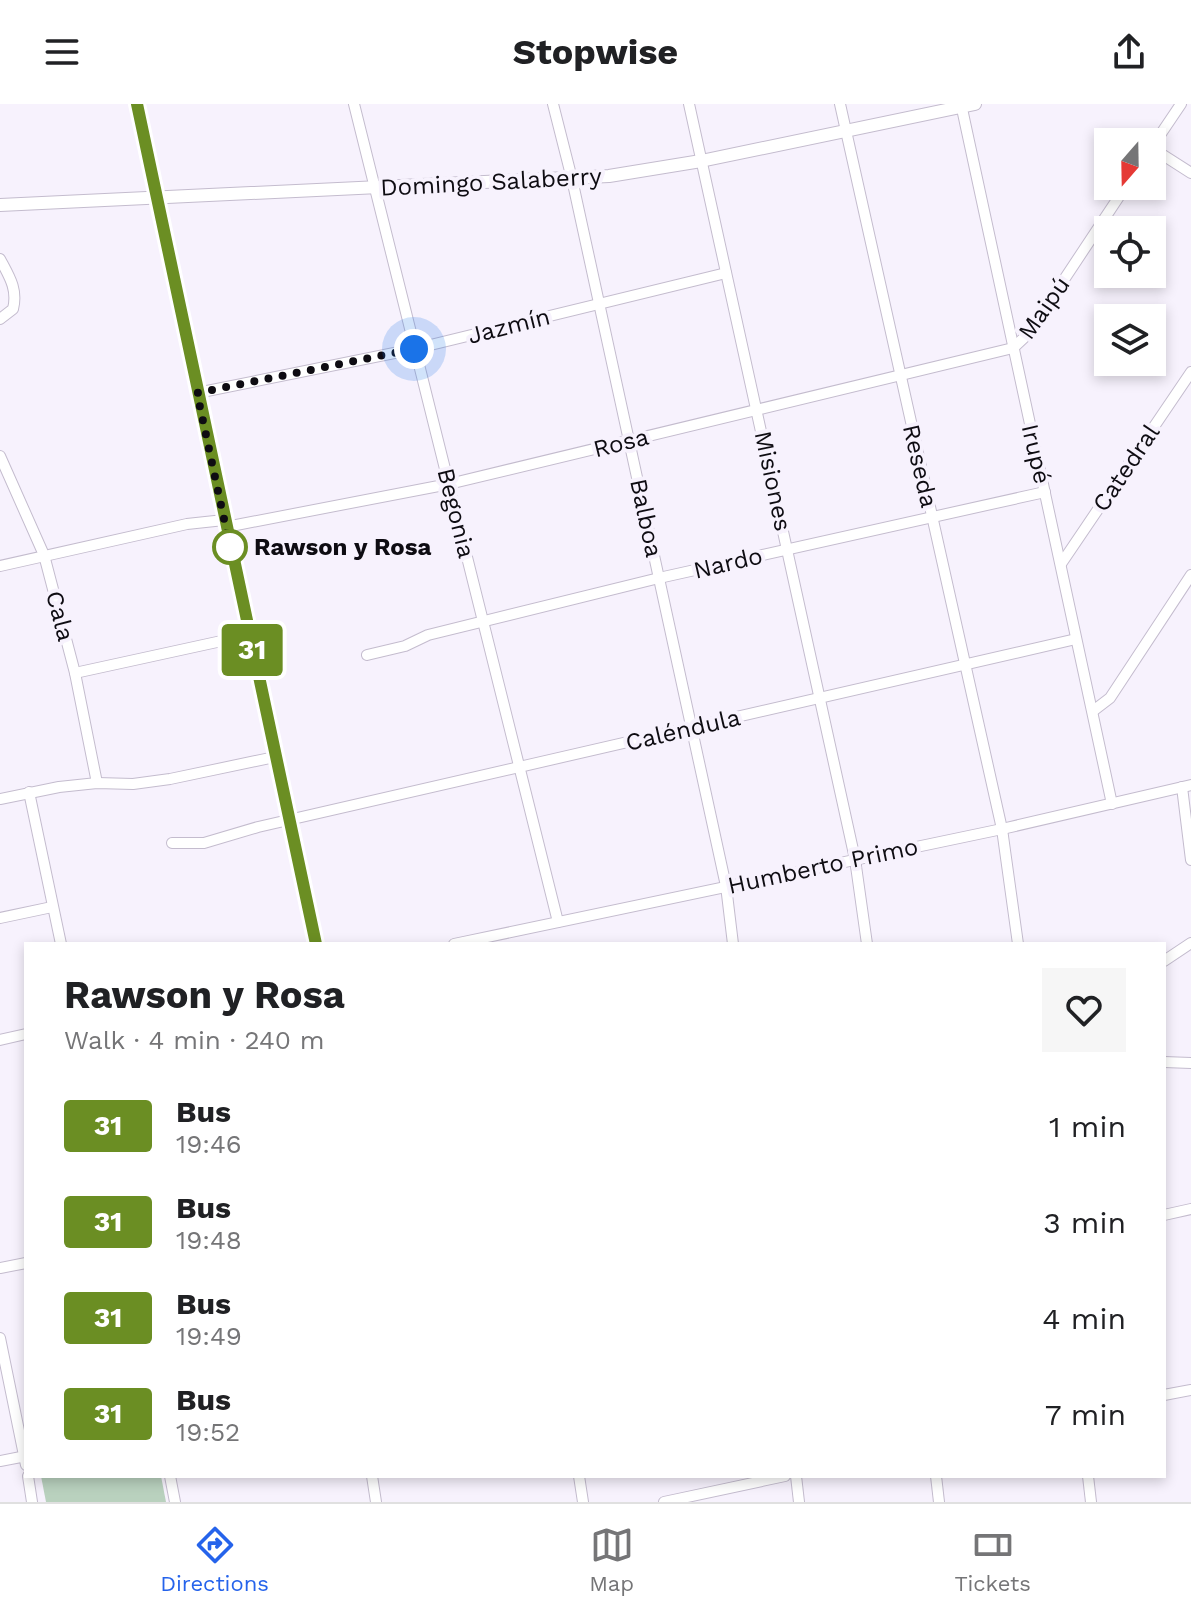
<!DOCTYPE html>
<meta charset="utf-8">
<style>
:root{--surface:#fff;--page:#f6f6f6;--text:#202124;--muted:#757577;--line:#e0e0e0;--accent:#2563eb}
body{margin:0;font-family:"Work Sans",sans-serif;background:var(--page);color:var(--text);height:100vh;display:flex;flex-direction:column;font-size:30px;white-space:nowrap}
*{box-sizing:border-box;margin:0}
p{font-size:26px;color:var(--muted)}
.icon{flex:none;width:44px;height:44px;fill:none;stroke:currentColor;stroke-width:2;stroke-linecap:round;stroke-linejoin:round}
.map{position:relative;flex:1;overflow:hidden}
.drawer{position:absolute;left:24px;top:838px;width:1142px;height:536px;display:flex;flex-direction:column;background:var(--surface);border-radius:0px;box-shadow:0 4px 12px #0003}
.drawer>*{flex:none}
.badge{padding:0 16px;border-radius:6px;font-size:28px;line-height:52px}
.needle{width:52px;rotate:200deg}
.fabs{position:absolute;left:1094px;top:24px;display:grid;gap:16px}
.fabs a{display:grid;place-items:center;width:72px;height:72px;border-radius:0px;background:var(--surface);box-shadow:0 4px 12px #0003;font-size:40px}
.you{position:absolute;width:40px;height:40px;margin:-20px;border:6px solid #fff;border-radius:50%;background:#1a73e8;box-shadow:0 0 0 12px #1a73e833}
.map>.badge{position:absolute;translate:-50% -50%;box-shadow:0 0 0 4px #fff}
.round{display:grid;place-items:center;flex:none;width:84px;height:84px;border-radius:0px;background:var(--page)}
.summary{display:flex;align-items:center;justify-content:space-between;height:136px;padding:0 40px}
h1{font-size:38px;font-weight:700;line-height:60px}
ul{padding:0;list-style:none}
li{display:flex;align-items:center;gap:24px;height:96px;padding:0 40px}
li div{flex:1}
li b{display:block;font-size:30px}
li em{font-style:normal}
li .badge{min-width:88px;font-weight:700;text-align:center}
header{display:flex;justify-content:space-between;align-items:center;height:104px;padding:0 40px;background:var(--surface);font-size:36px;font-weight:700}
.dock{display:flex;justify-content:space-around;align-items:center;height:112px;border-top:2px solid var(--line);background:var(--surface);font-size:22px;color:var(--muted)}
.dock a{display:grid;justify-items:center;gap:4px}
.dock .active{color:var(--accent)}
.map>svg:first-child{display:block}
.green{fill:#b9d1be}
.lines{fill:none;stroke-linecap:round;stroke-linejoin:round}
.minor-casing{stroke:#c4bcce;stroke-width:12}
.tertiary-casing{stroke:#c4bcce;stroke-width:14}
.minor{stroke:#fff;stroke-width:10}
.tertiary{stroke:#fff;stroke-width:12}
.line-casing{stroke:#fff;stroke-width:18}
.line{stroke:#6b8e23;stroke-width:12}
.walk{stroke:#0e0c12;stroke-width:8;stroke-dasharray:0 14.4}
.stop-dot{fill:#fff;stroke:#6b8e23;stroke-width:4}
.labels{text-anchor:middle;stroke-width:8;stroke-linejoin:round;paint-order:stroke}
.street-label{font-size:24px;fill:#0e0c12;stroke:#f7f2fd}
.stop-label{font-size:24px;font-weight:bold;fill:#0e0c12;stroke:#f7f2fd;text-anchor:start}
</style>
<header><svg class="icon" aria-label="menu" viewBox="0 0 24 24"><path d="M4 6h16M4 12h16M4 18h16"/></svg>Stopwise<svg class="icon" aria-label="share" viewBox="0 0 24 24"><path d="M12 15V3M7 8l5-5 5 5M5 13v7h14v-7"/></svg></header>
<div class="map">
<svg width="1191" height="1398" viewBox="0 0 1191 1398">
<rect width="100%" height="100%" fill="#f7f2fd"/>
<path class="green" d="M41 1372H161L166 1398H46Z"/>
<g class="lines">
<defs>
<g id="minor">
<path d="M137 0 316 840"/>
<path d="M354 0 558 818"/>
<path d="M553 0 572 75 726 782 733 840"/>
<path d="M689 0 855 755 867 840"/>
<path d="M840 0 1002 725 1018 840"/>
<path d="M961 0 1112 700"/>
<path d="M1152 43 1181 0"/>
<path d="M1152 44 1191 69"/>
<path d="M0 155C9 172 18 185 13 205L0 215"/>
<path d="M197 289 414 245 726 169"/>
<path d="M0 352 44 451 75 569 97 679"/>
<path d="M226 423 449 380 1013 244 1028 230 1126 82"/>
<path d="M1061 460 1191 268"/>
<path d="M0 462 187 420 224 416"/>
<path d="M367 551 405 542 428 531 659 474 1045 388"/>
<path d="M75 569 249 531"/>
<path d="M1093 607 1110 594 1191 471"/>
<path d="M1182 683 1191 756"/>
<path d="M29 688 61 840"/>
<path d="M0 695 59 683 97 679 133 680 170 675 275 653"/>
<path d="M172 739H204L258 723 1076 535"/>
<path d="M0 814 52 803"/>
<path d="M454 840 1002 725 1191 681"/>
<path d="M1164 857 1191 839"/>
<path d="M0 936 26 930"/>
<path d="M1164 958 1191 959"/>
<path d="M1164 1111 1191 1105"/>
<path d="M0 1164 26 1159"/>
<path d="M0 1234 26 1361"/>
<path d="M1164 1291 1191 1286"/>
<path d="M0 1357 26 1352"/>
<path d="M28 1372 32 1398"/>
<path d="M170 1372 175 1398"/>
<path d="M372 1372 376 1398"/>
<path d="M579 1372 583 1398"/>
<path d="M796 1372 799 1398"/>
<path d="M936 1372 939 1398"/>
<path d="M1088 1372 1091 1398"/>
<path d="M664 1398 785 1372"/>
</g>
<path id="tertiary" d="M0 101 609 72 701 57 975 0"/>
</defs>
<use href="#minor" class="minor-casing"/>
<use href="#tertiary" class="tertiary-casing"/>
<use href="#minor" class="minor"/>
<use href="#tertiary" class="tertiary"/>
</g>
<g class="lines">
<defs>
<path id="line" d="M137 0 316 840"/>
</defs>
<use href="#line" class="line-casing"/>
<use href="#line" class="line"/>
<path class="walk" d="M230 443 197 289 414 245"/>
</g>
<circle class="stop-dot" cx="230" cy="443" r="16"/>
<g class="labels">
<g class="street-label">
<text transform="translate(491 78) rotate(-3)" y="8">Domingo Salaberry</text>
<text transform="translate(1044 204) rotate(-55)" y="8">Maipú</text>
<text transform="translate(509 222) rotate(-14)" y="8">Jazmín</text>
<text transform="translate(621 339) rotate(-14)" y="8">Rosa</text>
<text transform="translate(1036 350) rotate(77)" y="8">Irupé</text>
<text transform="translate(920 362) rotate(77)" y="8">Reseda</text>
<text transform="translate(1126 364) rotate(-56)" y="8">Catedral</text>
<text transform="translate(773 377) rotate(78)" y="8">Misiones</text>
<text transform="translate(456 409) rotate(76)" y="8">Begonia</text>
<text transform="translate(646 414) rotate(78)" y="8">Balboa</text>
<text transform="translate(728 459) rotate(-13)" y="8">Nardo</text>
<text transform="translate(60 512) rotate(75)" y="8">Cala</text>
<text transform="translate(683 626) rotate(-13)" y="8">Caléndula</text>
<text transform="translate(823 762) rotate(-12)" y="8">Humberto Primo</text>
</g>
<g class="stop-label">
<text x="254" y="451">Rawson y Rosa</text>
</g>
</g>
</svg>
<div class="fabs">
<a><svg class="needle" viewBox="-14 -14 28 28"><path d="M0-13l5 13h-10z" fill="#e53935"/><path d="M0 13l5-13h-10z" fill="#757577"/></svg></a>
<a><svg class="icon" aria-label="locate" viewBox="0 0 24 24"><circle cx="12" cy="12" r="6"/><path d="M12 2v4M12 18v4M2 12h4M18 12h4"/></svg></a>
<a><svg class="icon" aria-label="layers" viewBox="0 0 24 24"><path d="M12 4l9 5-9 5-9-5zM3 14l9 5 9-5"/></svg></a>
</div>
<div class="you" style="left:414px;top:245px"></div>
<b class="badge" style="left:252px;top:546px;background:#6b8e23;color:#fff">31</b>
<section class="drawer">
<div class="summary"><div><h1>Rawson y Rosa</h1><p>Walk · 4 min · 240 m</p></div><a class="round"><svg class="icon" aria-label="heart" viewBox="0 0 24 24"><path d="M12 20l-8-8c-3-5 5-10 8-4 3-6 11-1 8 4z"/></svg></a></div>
<ul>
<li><span class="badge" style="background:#6b8e23;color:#fff">31</span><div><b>Bus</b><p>19:46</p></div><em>1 min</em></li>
<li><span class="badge" style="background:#6b8e23;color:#fff">31</span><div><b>Bus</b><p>19:48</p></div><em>3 min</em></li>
<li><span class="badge" style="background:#6b8e23;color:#fff">31</span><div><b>Bus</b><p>19:49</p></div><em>4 min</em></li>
<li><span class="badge" style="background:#6b8e23;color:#fff">31</span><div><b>Bus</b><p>19:52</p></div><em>7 min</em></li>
</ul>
</section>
</div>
<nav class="dock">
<a class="active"><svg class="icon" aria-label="directions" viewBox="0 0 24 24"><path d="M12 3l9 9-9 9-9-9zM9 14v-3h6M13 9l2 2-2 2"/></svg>Directions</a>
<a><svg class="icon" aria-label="map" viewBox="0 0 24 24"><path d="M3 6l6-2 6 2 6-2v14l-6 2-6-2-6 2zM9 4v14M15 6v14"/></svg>Map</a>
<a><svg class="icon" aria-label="tickets" viewBox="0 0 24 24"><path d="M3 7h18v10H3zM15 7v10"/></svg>Tickets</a>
</nav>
